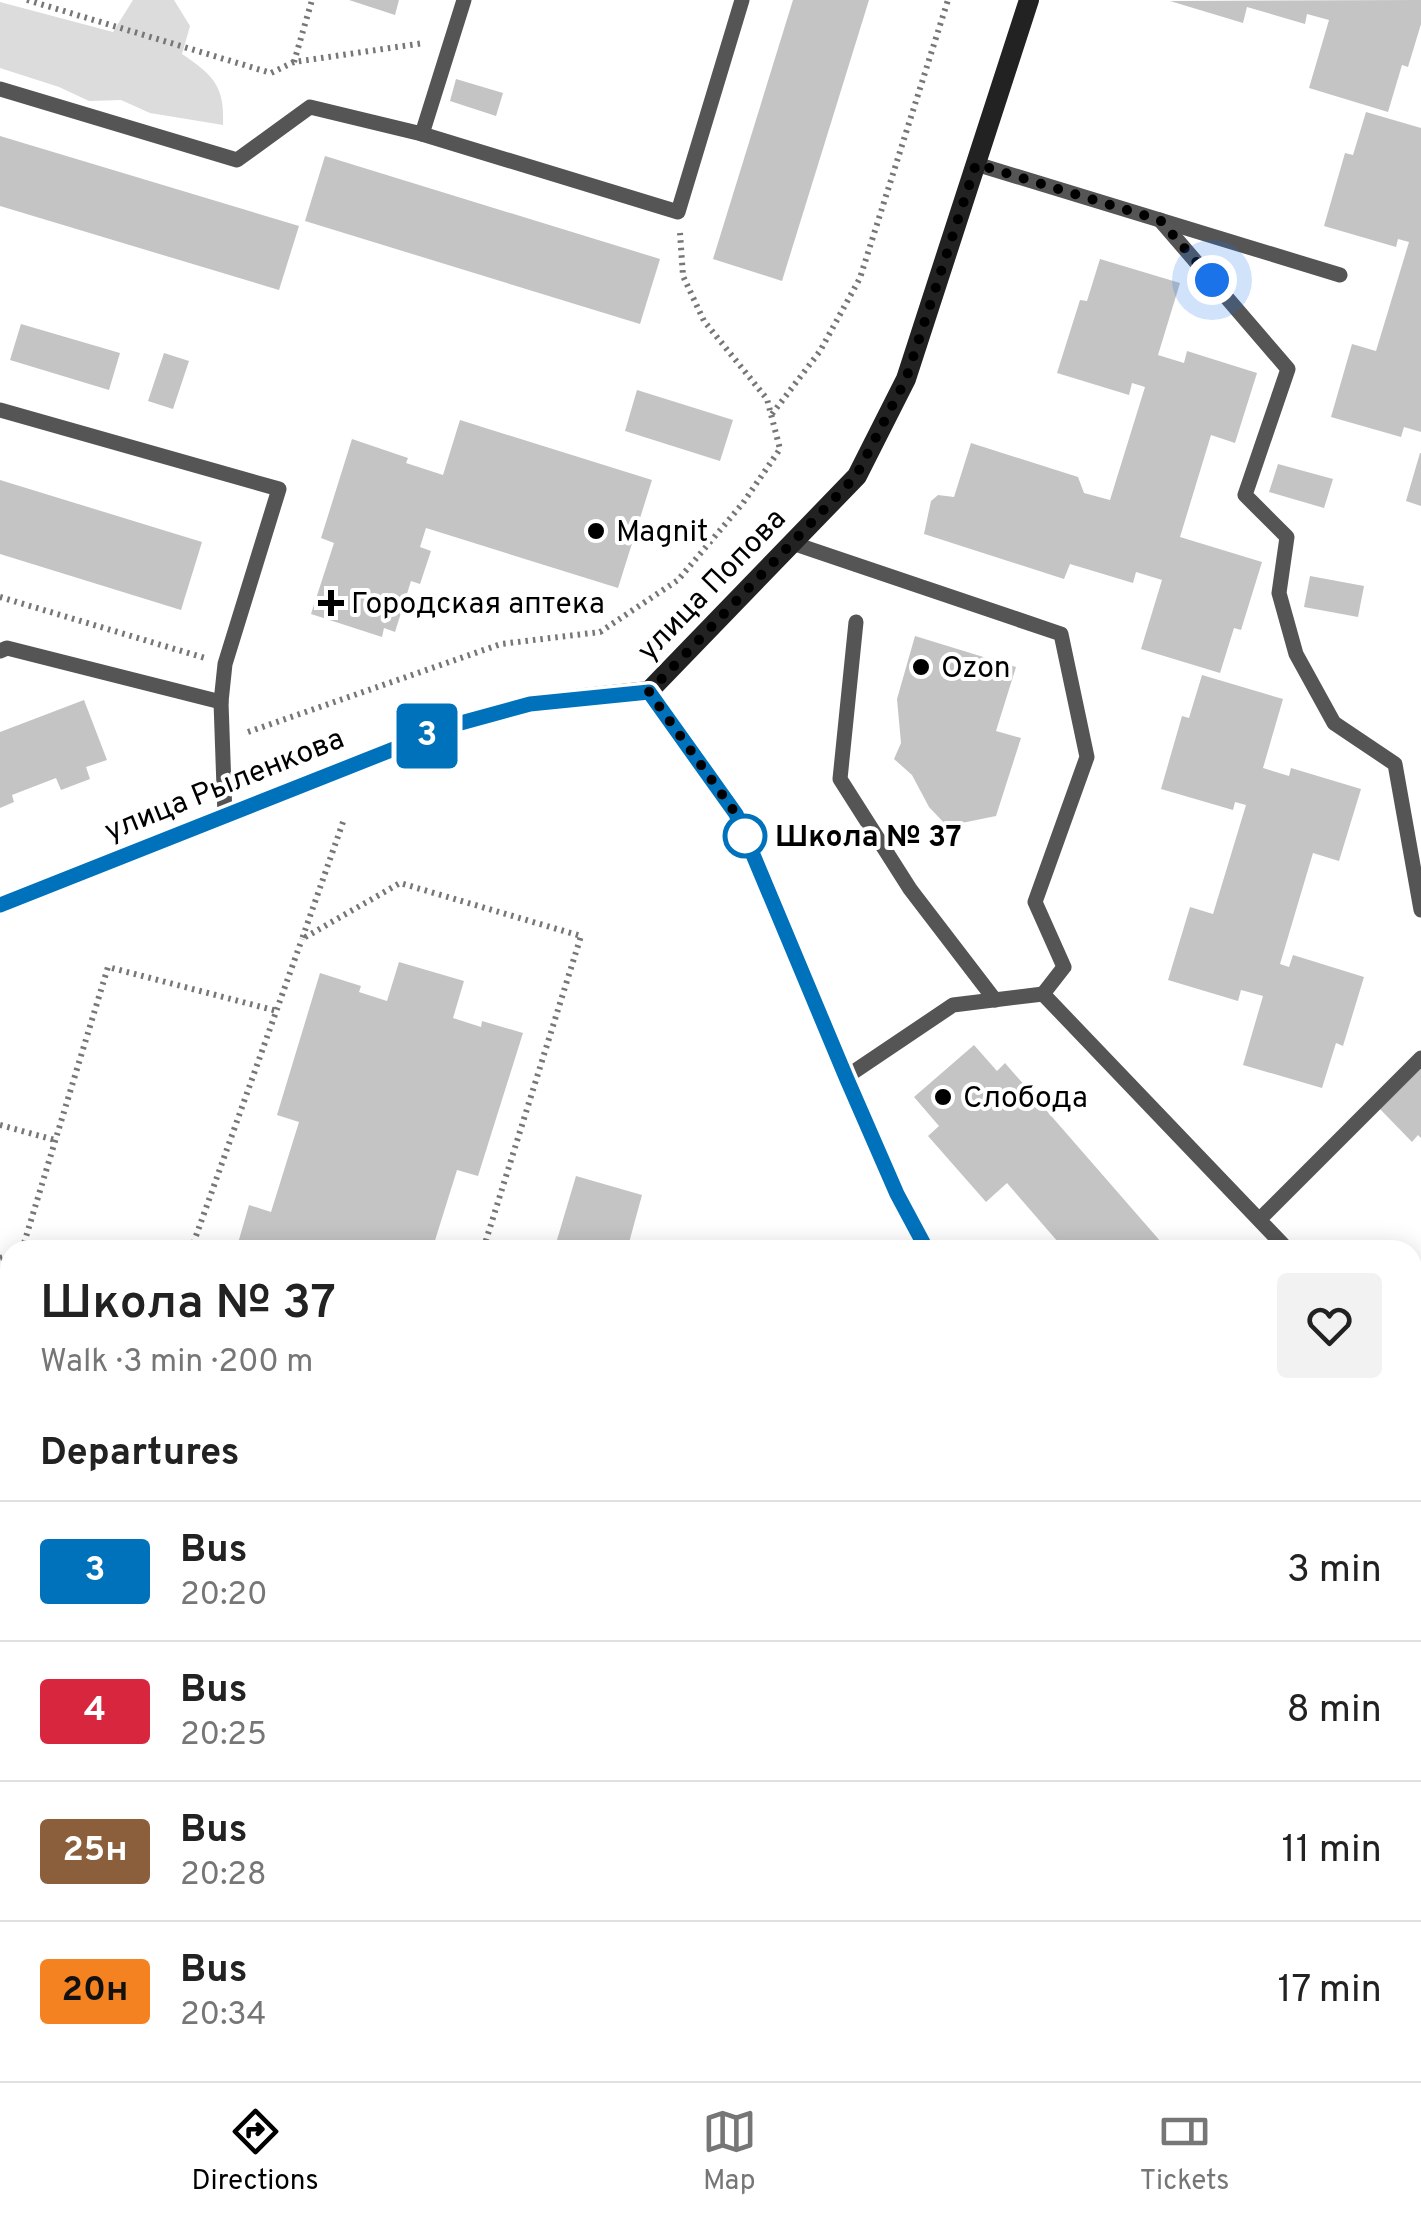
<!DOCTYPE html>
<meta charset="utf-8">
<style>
:root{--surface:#fff;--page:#f2f2f2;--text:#222;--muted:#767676;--line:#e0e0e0;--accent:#000}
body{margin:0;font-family:Overpass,sans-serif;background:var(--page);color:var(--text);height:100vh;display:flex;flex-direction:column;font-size:38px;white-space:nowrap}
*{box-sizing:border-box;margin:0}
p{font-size:32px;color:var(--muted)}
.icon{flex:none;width:55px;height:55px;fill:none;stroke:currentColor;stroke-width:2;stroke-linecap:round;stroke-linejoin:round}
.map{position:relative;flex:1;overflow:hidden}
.details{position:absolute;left:0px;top:1240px;width:1422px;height:842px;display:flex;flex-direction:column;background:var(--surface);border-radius:30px 30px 0 0;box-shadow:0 5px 25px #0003}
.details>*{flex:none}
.badge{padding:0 20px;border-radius:8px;font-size:35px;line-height:65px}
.you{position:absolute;width:50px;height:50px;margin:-25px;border:8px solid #fff;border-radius:50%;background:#1a73e8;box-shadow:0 0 0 15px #1a73e833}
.map>.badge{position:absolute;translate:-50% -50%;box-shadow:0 0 0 5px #fff}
h2{padding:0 40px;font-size:38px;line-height:90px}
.round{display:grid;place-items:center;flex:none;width:105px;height:105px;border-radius:10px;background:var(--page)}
.summary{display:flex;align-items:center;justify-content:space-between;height:170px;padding:0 40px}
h1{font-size:48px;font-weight:600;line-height:75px}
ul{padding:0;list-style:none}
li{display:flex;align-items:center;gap:30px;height:140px;padding:0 40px;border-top:2px solid var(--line)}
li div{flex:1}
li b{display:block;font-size:38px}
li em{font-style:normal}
li .badge{min-width:110px;font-weight:700;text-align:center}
.dock{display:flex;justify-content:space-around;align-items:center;height:140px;border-top:2px solid var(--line);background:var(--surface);font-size:28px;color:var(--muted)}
.dock a{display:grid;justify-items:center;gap:5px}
.dock .active{color:var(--accent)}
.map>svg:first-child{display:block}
.green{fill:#dcdcdc}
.building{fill:#c4c4c4}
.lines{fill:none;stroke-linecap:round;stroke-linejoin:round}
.path{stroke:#777;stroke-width:6;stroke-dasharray:2.5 5;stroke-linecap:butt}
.lane{stroke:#555;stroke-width:15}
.secondary{stroke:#222;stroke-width:20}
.line-casing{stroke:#fff;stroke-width:22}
.line{stroke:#0072bc;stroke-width:15}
.walk{stroke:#000;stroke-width:10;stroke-dasharray:0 18}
.poi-dot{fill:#000;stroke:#fff;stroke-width:4}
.stop-dot{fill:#fff;stroke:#0072bc;stroke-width:5}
.labels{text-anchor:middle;stroke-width:8;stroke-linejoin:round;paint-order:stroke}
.poi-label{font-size:30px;fill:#000;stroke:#fff;text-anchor:start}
.street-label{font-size:30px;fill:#000;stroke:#fff}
.stop-label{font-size:30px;font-weight:bold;fill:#000;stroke:#fff;text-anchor:start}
</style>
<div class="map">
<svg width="1421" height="2081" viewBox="0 0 1421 2081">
<rect width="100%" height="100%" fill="#fff"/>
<g class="green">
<path d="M133 0H174L190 26 182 54C213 75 225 86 223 125L150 113 121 100 89 101 59 87 0 68V2L113 32Z"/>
<path d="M964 2072H1367L1375 2081H963Z"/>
</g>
<g class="building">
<path d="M349 0H399L395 15Z"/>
<path d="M793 0H869L782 281 713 259Z"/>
<path d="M1421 0V24L1408 67 1402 65 1388 112 1309 88 1329 20 1307 14 1305 24 1247 7 1243 23 1170 1Z"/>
<path d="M456 79 503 93 496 116 450 101Z"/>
<path d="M1366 112 1421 128V432L1404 427 1401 437 1331 417 1352 344 1376 351 1409 242 1398 239 1396 247 1324 226 1345 153 1353 155Z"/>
<path d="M0 136 299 226 279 290 0 206Z"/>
<path d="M325 156 660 259 640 324 305 221Z"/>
<path d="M1100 259 1180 283 1158 355 1184 363 1187 351 1257 373 1235 443 1211 435 1180 537 1262 562 1241 630 1234 628 1220 673 1141 649 1162 580 1136 572 1133 583 1070 564 1064 579 924 534 931 501 938 495 954 497 971 443 1078 477 1084 493 1110 500 1145 387 1132 383 1129 395 1057 373 1080 300 1087 301Z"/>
<path d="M21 324 120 353 109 390 10 360Z"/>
<path d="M164 353 189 361 173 409 148 401Z"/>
<path d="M637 390 733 420 720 461 625 431Z"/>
<path d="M460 420 652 480 618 588 426 528 420 547 431 551 420 584 411 581 395 632 384 628 382 637 311 614 334 543 321 538 352 439 408 458 406 463 443 475Z"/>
<path d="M1420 453H1421V506L1406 501Z"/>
<path d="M1278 464 1333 479 1324 508 1269 492Z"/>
<path d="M0 480 202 542 181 610 0 554Z"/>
<path d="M1310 576 1364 586 1358 617 1304 607Z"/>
<path d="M915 636 1016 667 996 731 1021 738 996 816 947 826 929 807 912 775 894 759 901 743 897 699Z"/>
<path d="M1202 675 1283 699 1263 768 1289 776 1291 768 1361 789 1339 861 1313 853 1280 964 1289 967 1293 955 1364 977 1343 1046 1336 1043 1322 1088 1243 1065 1263 996 1241 990 1238 1001 1168 980 1190 907 1213 914 1246 805 1235 802 1233 810 1161 789 1182 716 1189 718Z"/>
<path d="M84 700 107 760 86 767 90 779 61 790 56 778 12 795 14 802 0 808V732Z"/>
<path d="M399 962 464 981 453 1018 481 1027 482 1021 523 1033 478 1176 457 1170 432 1250H236L249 1205 271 1212 299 1122 277 1115 320 973 361 986 359 992 387 1001Z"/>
<path d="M974 1045 997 1071 1005 1063 1168 1250H1065L1007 1183 986 1202 928 1136 939 1126 914 1097Z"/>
<path d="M1421 1066V1138L1418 1135 1412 1142 1379 1108Z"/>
<path d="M576 1176 642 1195 627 1250H554Z"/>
<path d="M1412 1540 1421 1548V1663L1412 1654Z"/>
<path d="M10 1744V1925L0 1908V1750Z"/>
<path d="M1412 1975 1421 1983V2081L1409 2072H1412Z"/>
<path d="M573 2072H827L825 2081H598Z"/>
</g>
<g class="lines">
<g class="path">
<path d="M27 0 271 73 294 62 424 43"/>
<path d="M294 62 312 0"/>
<path d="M772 414 820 351 860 278 948 0"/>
<path d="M0 597 205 658"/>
<path d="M248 732 501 644 600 632 678 580 743 503 780 449 767 399 704 321 683 276 680 233"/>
<path d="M343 822 302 939 400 883 581 936 483 1250"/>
<path d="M0 1125 55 1140"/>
<path d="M22 1250 108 967 277 1011"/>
<path d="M191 1250 302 939"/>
<path d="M0 1258 10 1255"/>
<path d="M1412 1265 1421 1266"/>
<path d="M0 1421 10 1425"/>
<path d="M480 2072 486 2081"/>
<path d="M435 2081 439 2072"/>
</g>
<g class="lane">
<path d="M0 89 237 160 310 107 422 134 678 212 742 0"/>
<path d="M422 134 464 0"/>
<path d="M976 164 1340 275"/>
<path d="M1160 220 1288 369 1245 495 1287 537 1279 593 1296 654 1334 723 1395 764 1421 910"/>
<path d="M0 410 279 489 225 664 221 702 225 816"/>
<path d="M792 543 1061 634 1087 757 1035 902 1064 967 1043 994"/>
<path d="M856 622 840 779 910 889 995 1000"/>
<path d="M0 651 7 648 221 702"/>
<path d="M846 1077 953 1005 1043 994 1288 1250"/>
<path d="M1260 1219 1421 1058"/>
<path d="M1412 1391 1421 1400"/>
<path d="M0 1730 10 1722"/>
<path d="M1412 1902 1421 1910"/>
<path d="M0 1968 10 1971"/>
<path d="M535 2081 538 2072"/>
<path d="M944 2081V2072"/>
</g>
<g class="secondary">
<path d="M649 691 857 476 906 379 1029 0"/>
<path d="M649 691 736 814 846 1077 897 1194 927 1250"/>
<path d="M0 905 457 724 530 704 649 691"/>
<path d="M1412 1770 1421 1779"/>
</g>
</g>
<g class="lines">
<defs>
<path id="line" d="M0 905 457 724 530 704 649 692 736 814 846 1077 897 1194 927 1250"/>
</defs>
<use href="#line" class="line-casing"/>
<use href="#line" class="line"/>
<path class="walk" d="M745 836 750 847 736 814 649 692 856 476 906 379 976 164 1160 220 1212 280"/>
</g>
<g class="poi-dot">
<circle cx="596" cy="531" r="10"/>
<path d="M326 588h10v10h10v10h-10v10h-10v-10h-10v-10h10z"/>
<circle cx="921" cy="667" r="10"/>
<circle cx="943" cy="1097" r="10"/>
</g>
<circle class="stop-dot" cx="745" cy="836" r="20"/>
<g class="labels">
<g class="poi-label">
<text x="616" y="541">Magnit</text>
<text x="351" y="613">Городская аптека</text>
<text x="941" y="677">Ozon</text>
<text x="963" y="1107">Слобода</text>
</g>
<g class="street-label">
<text transform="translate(711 584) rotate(-46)" y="10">улица Попова</text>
<text transform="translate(224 784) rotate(-22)" y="10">улица Рыленкова</text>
</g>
<g class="stop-label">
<text x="775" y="846">Школа № 37</text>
</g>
</g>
</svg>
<div class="you" style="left:1212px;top:280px"></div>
<b class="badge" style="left:427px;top:736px;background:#0072bc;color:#fff">3</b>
<section class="details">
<div class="summary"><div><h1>Школа № 37</h1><p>Walk · 3 min · 200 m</p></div><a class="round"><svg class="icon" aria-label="heart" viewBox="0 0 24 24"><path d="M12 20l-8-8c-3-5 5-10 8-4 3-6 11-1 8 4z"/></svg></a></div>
<h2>Departures</h2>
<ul>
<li><span class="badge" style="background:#0072bc;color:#fff">3</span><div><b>Bus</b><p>20:20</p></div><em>3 min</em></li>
<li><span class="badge" style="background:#d7263d;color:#fff">4</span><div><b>Bus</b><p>20:25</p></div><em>8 min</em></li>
<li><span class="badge" style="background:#8b5e3c;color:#fff">25н</span><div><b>Bus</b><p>20:28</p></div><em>11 min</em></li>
<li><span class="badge" style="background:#f58220;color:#111">20н</span><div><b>Bus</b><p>20:34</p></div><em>17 min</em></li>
</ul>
</section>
</div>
<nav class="dock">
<a class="active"><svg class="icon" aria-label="directions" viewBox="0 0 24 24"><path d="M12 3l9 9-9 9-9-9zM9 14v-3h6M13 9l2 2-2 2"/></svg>Directions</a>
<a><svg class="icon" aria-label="map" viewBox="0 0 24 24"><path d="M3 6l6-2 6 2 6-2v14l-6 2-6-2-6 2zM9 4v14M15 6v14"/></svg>Map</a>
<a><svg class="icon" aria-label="tickets" viewBox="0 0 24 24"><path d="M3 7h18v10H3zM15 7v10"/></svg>Tickets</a>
</nav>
